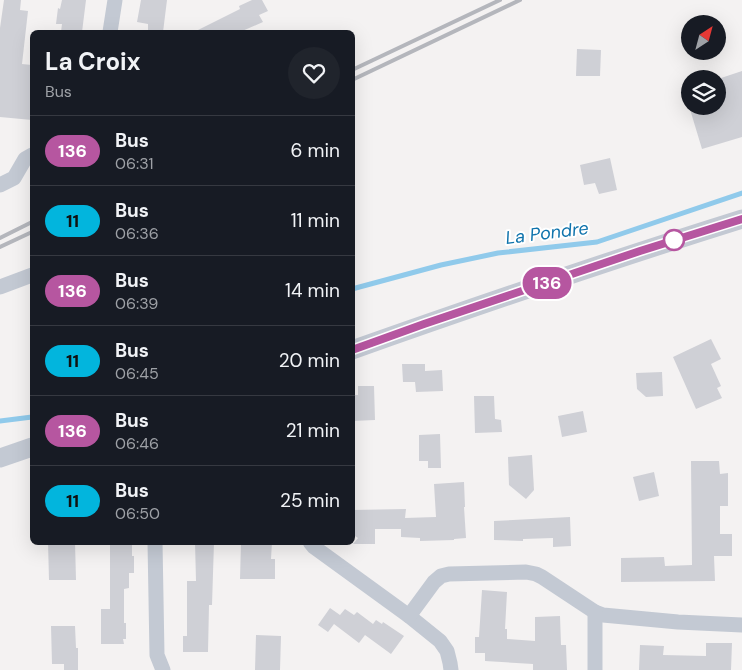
<!DOCTYPE html>
<style>
:root{--surface:#171b24;--page:#20242c;--text:#f1f3f6;--muted:#9ea1a6;--line:#363941}
body{margin:0;font-family:"DM Sans",sans-serif;background:var(--page);color:var(--text);height:100vh;display:flex;flex-direction:column;font-size:19px;white-space:nowrap}
*{box-sizing:border-box;margin:0}
p{font-size:16px;color:var(--muted)}
.icon{flex:none;width:28px;height:28px;fill:none;stroke:currentColor;stroke-width:2;stroke-linecap:round;stroke-linejoin:round}
.map{position:relative;flex:1;overflow:hidden}
.drawer{position:absolute;left:30px;top:30px;width:325px;height:515px;display:flex;flex-direction:column;background:var(--surface);border-radius:8px;box-shadow:0 5px 20px #0002}
.drawer>*{flex:none}
.badge{padding:0 10px;border-radius:16px;font-size:18px;line-height:32px}
.needle{width:32px;rotate:36deg}
.controls{position:absolute;left:681px;top:15px;display:grid;gap:10px}
.controls a{display:grid;place-items:center;width:45px;height:45px;border-radius:50%;background:var(--surface);box-shadow:0 5px 20px #0002;font-size:25px}
.map>.badge{position:absolute;translate:-50% -50%;box-shadow:0 0 0 2px #fff}
.round{display:grid;place-items:center;flex:none;width:52px;height:52px;border-radius:26px;background:var(--page)}
.summary{display:flex;align-items:center;justify-content:space-between;height:85px;padding:0 15px}
h1{font-size:24px;font-weight:700;line-height:38px}
ul{padding:0;list-style:none}
li{display:flex;align-items:center;gap:15px;height:70px;padding:0 15px;border-top:1px solid var(--line)}
li div{flex:1}
li b{display:block;font-size:19px}
li em{font-style:normal}
li .badge{min-width:55px;font-weight:700;text-align:center}
.map>svg:first-child{display:block}
.lines{fill:none;stroke-linecap:round;stroke-linejoin:round}
.stream{stroke:#90caeb;stroke-width:5}
.building{fill:#cfd0d6}
.minor{stroke:#c3c9d3;stroke-width:15}
.tertiary{stroke:#c3c9d3;stroke-width:19}
.rail{stroke:#b4b6bc;stroke-width:4}
.line-casing{stroke:#fff;stroke-width:11}
.line{stroke:#b656a0;stroke-width:8}
.stop-dot{fill:#fff;stroke:#b656a0;stroke-width:2.5}
.labels{text-anchor:middle;stroke-width:4;stroke-linejoin:round;paint-order:stroke}
.water-label{font-size:18px;font-style:italic;fill:#0f73ac;stroke:#fff}
</style>
<div class="map">
<svg width="742" height="670" viewBox="0 0 742 670">
<rect width="100%" height="100%" fill="#f4f2f2"/>
<g class="lines">
<g class="stream">
<path d="M352 289 441 265 498 253 597 242 742 193"/>
<path d="M0 421 32 417"/>
</g>
</g>
<g class="building">
<path d="M4 0H21L20 10 28 11 22 64 32 65V120L0 117V28Z"/>
<path d="M62 0H86L82 32H61L62 24H56L58 8 60 9Z"/>
<path d="M141 0H167L163 32H148V24L137 22Z"/>
<path d="M252 0H262L268 11 259 15 263 22 240 32H194L240 9 239 6Z"/>
<path d="M577 49 601 50 600 76H576Z"/>
<path d="M742 71V137L702 149 689 106H718V79Z"/>
<path d="M610 158 617 190 599 194 595 183 584 185 580 165Z"/>
<path d="M711 339 721 359 711 364 721 386 717 388 722 398 696 409 673 357Z"/>
<path d="M402 364H425V371L442 370 443 391 416 392 415 382H403Z"/>
<path d="M662 372 663 396 646 397 637 389 636 373Z"/>
<path d="M358 386H374L375 420 352 421V395H358Z"/>
<path d="M474 396H494L495 419 501 420 502 432 475 433Z"/>
<path d="M583 411 587 432 562 437 558 416Z"/>
<path d="M440 434 441 468H428V461H419V435Z"/>
<path d="M532 455 534 490 526 499 509 485 508 457Z"/>
<path d="M691 461H719L720 474 728 473V506H720V534H732V556H714L715 581 621 582V558L664 557 665 566 692 565Z"/>
<path d="M654 472 659 496 639 501 633 477Z"/>
<path d="M464 482 465 507H464L466 538 454 539V540L420 541V538L401 537V529H375V544H353L358 538 352 534V510L406 509 405 518 436 517 434 484Z"/>
<path d="M570 517 571 546 553 547V538L523 539V541L494 540V521Z"/>
<path d="M48 542H75L76 580H49Z"/>
<path d="M110 542H132V556H134V573H129V588L124 589V623H126V639H123L124 644H101V609H110Z"/>
<path d="M195 542H214L212 605H209L208 652H183V636H187V581H196Z"/>
<path d="M241 542H272L271 559H275V579H240Z"/>
<path d="M482 590 507 592 505 629H507V639L535 641V617L560 616 561 645H566L567 670H533V664L485 661V653H475V637H479Z"/>
<path d="M330 608 340 615 345 609 354 615 357 612 373 624 376 620 382 624 383 622 404 636 391 654 365 635 359 643 334 624 328 632 318 625Z"/>
<path d="M51 626H75L76 648H78V670H64V664H52Z"/>
<path d="M256 635 281 636 280 670H255Z"/>
<path d="M706 643H732L731 670H639L640 645 664 646 663 655 706 656Z"/>
</g>
<g class="lines">
<g class="minor">
<path d="M110 32 115 0"/>
<path d="M0 185 14 178 25 159 32 155"/>
<path d="M0 287 32 275"/>
<path d="M155 542 157 655 163 670"/>
<path d="M310 542 314 547 409 616 440 641 447 651 450 663 451 670"/>
<path d="M409 616 434 582 441 576 449 574 526 572 536 574 542 577 595 612 603 615 678 622 742 625"/>
<path d="M595 670V612"/>
</g>
<g class="tertiary">
<path d="M352 350C482 304 611 260 742 219"/>
<path d="M0 458 32 447"/>
</g>
<g class="rail">
<path d="M352 70 500 0"/>
<path d="M352 80 520 0"/>
<path d="M0 238 32 222"/>
<path d="M0 247 32 232"/>
</g>
</g>
<g class="lines">
<defs>
<path id="line" d="M352 350 424 324 640 251 742 219"/>
</defs>
<use href="#line" class="line-casing"/>
<use href="#line" class="line"/>
</g>
<circle class="stop-dot" cx="674" cy="240" r="10"/>
<g class="labels">
<g class="water-label">
<text transform="translate(547 233) rotate(-7)" y="6">La Pondre</text>
</g>
</g>
</svg>
<div class="controls">
<a><svg class="needle" viewBox="-14 -14 28 28"><path d="M0-13l5 13h-10z" fill="#e53935"/><path d="M0 13l5-13h-10z" fill="#9ea1a6"/></svg></a>
<a><svg class="icon" aria-label="layers" viewBox="0 0 24 24"><path d="M12 4l9 5-9 5-9-5zM3 14l9 5 9-5"/></svg></a>
</div>
<b class="badge" style="left:547px;top:283px;background:#b656a0;color:#fff">136</b>
<section class="drawer">
<div class="summary"><div><h1>La Croix</h1><p>Bus</p></div><a class="round"><svg class="icon" aria-label="heart" viewBox="0 0 24 24"><path d="M12 20l-8-8c-3-5 5-10 8-4 3-6 11-1 8 4z"/></svg></a></div>
<ul>
<li><span class="badge" style="background:#b656a0;color:#fff">136</span><div><b>Bus</b><p>06:31</p></div><em>6 min</em></li>
<li><span class="badge" style="background:#02b5dd;color:#111">11</span><div><b>Bus</b><p>06:36</p></div><em>11 min</em></li>
<li><span class="badge" style="background:#b656a0;color:#fff">136</span><div><b>Bus</b><p>06:39</p></div><em>14 min</em></li>
<li><span class="badge" style="background:#02b5dd;color:#111">11</span><div><b>Bus</b><p>06:45</p></div><em>20 min</em></li>
<li><span class="badge" style="background:#b656a0;color:#fff">136</span><div><b>Bus</b><p>06:46</p></div><em>21 min</em></li>
<li><span class="badge" style="background:#02b5dd;color:#111">11</span><div><b>Bus</b><p>06:50</p></div><em>25 min</em></li>
</ul>
</section>
</div>
